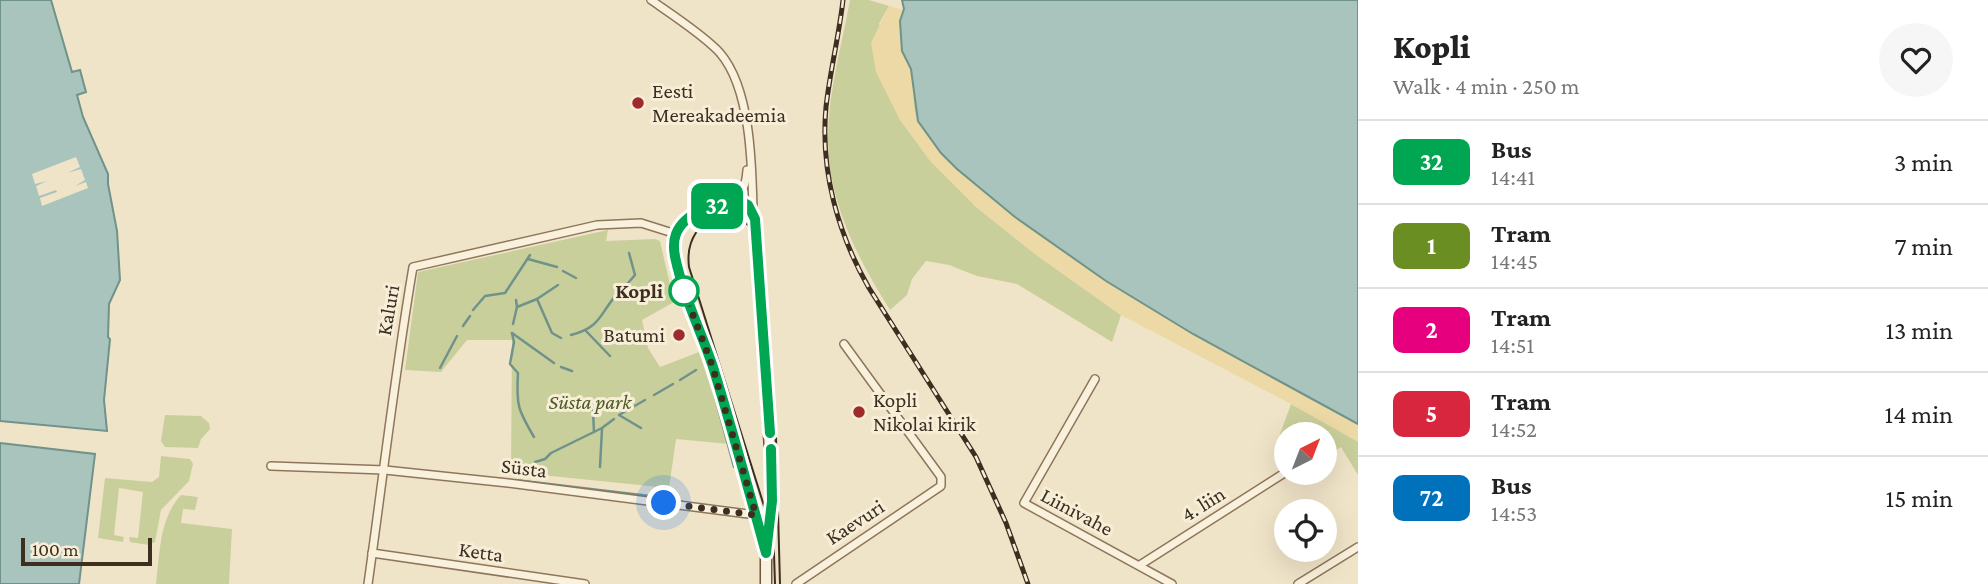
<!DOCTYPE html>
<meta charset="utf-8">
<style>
:root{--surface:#fff;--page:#f6f6f6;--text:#222;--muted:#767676;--line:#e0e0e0}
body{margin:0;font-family:"Crimson Pro",serif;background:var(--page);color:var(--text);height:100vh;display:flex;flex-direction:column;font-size:26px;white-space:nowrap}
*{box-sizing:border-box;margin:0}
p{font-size:23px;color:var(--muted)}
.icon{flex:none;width:38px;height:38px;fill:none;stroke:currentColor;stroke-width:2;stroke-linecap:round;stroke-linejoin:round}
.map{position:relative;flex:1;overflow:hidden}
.sheet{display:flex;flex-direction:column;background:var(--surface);width:630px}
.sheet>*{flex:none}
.badge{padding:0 14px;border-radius:10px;font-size:24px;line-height:46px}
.needle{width:46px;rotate:42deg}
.fabs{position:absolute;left:1274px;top:422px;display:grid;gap:14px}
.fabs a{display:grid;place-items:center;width:63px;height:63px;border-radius:50%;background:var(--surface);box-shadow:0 7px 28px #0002;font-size:35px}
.scale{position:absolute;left:21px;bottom:18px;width:131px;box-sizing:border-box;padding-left:7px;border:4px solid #3d2e20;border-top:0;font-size:19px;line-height:24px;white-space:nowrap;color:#3d2e20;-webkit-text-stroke:5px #f7eed8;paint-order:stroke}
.you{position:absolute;width:35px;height:35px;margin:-18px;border:5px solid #fff;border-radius:50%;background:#1a73e8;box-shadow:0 0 0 10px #1a73e833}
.map>.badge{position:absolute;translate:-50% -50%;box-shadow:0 0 0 4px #fff}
.round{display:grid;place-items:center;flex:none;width:74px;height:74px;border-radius:37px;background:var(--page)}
.overview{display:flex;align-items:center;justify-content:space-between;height:119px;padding:0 35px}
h1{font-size:33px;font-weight:800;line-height:52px}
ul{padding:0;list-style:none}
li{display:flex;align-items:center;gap:21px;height:84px;padding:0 35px;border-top:2px solid var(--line)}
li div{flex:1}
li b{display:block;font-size:26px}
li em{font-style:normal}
li .badge{min-width:77px;font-weight:700;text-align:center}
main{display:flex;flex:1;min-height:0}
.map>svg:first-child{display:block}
.green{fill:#c9cf9b}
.sand{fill:#ecd9a5}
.water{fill:#a9c4bc;stroke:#6f938a;stroke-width:2}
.pier{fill:#f0e4c8}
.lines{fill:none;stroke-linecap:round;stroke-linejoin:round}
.stream{stroke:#6f938a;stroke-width:2.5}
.street-casing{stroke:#8d765c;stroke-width:10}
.secondary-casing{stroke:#6f573f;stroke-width:13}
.street{stroke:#faf1dc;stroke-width:7}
.secondary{stroke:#faf1dc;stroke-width:10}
.tram{stroke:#3d2e20;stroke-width:2}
.rail-casing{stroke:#3d2e20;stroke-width:5}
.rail{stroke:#f7eed8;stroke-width:2.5;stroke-dasharray:8;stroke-linecap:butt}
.line-casing{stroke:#fff;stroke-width:16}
.line{stroke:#00a651;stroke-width:10}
.walk{stroke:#3d2e20;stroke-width:7;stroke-dasharray:0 12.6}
.poi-dot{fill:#9e2a2b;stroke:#f7eed8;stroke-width:2.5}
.stop-dot{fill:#fff;stroke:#00a651;stroke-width:3.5}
.labels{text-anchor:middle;stroke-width:6;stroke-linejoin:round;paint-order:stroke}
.poi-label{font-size:21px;fill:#3d2e20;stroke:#f7eed8;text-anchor:start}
.stop-label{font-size:21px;font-weight:bold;fill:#3d2e20;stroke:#f7eed8;text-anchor:end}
.street-label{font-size:21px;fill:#3d2e20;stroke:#f7eed8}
.park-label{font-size:21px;font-style:italic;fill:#4d5a26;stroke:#f7eed8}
</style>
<main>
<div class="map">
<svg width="1358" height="584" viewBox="0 0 1358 584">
<rect width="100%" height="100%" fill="#f0e4c8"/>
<g class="green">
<path d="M850 0H869L889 6 879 24 975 206 1035 254 1121 315 1112 342 1017 284 977 276 949 265 926 261 912 279 907 295 890 310C856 256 827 199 828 134 829 89 842 44 850 0Z"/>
<path d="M608 230 606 241 655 239 660 241 674 302 642 320 648 348 660 367 699 352 729 444 676 439 669 488 511 472 512 340H467L441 372 405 370 418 272Z"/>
<path d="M1291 404 1358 441V475L1341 447 1330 454 1328 452 1325 454V434H1286V469L1283 467 1275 448Z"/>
<path d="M165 415 201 416 209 423 210 429 201 439 198 448 165 447 161 441Z"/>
<path d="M161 456 190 459 193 464 189 481 161 510 155 542 149 545 130 542 129 537 138 538 143 492 119 488 114 535 124 537 123 542 98 538 105 478 152 482 159 477Z"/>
<path d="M181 495 198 497 195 510 183 509 181 523 232 529 229 584H156C160 553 159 519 181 495Z"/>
</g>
<path class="sand" d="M889 6 904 10C900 23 899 39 903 52 905 59 910 64 912 71 915 87 911 109 919 123 938 154 966 176 993 198 1105 290 1232 355 1358 424V442L1291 404 1121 315 1035 254 975 206 930 161 900 120 876 72 871 43Z"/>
<g class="water">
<path d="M0 0H51L72 72 80 70 86 92 77 95 83 117 108 174V184L117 231 120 280 109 304 108 337 110 339 104 400 107 431 0 421Z"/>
<path d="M902 0H1358V424L1193 334 1106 281 1015 217 957 169 941 153 918 121 911 69 902 51 900 21 904 9Z"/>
<path d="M0 443 95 454 79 584H0Z"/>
</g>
<path class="pier" d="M76 157 80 167 67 173 81 169 85 180 75 186 86 182 88 188 42 206 40 198 57 192 56 190 39 196 36 186 47 181 35 184 32 174Z"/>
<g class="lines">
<g class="stream">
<path d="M528 259 557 267"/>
<path d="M563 271 576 278"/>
<path d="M628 283 635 275 629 253"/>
<path d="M537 299 552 333 561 338"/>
<path d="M517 307 537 299 558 285"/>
<path d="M473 310 485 296 505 293 530 255"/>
<path d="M513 324 517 307 516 300"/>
<path d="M463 326 470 316"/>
<path d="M586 331 610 356"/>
<path d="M512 333 514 342 510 364 518 373C516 405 518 410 534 437"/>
<path d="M512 333 554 363"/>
<path d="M571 335C604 326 599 312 620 291"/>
<path d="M704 356 734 467"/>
<path d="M561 367 572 371"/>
<path d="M440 368 457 336"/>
<path d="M680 380 696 370"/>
<path d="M654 395 673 384"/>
<path d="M589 401 593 411 594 432"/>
<path d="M641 428 619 415 645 400"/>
<path d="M535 462 545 459 551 453 602 428 614 419"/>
<path d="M600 467 602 429"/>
<path d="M515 480 658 497"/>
</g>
<defs>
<g id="street">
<path d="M651 0C671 14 705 36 720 53 751 89 752 166 753 211"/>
<path d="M731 201C744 192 746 184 747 170"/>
<path d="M1095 379 1024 503 1172 584"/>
<path d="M271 466 385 470 508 483 756 515 765 520 770 518"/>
<path d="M372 553 585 584"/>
<path d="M1140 565 1286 472"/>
<path d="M368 584C383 478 395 372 413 267L597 225 641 223 676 234"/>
<path d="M796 584 941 486V477L844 344"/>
<path d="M1298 584 1358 547"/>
</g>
<path id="secondary" d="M766 584V553L772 501 771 465 755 219 748 205 739 200C717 204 685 211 676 234 673 243 674 253 676 261 684 298 701 331 713 367 732 429 749 491 766 553"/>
</defs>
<use href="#street" class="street-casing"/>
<use href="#secondary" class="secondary-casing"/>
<use href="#street" class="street"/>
<use href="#secondary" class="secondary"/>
<path class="tram" d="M775 584 774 554 770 525 689 267C682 210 751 196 763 252L776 437 780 584"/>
<defs>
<path id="rail" d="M843 0C839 36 830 71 826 107 820 171 838 234 869 288L976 457 1006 523 1028 584"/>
</defs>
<use href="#rail" class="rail-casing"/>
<use href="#rail" class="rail"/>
</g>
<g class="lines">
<defs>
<path id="line" d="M770 433 755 219 748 205 739 200C717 204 685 211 676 234 673 242 674 253 676 261 684 298 701 331 713 367 732 428 749 491 766 553L772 501 771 449"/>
</defs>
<use href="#line" class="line-casing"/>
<use href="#line" class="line"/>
<path class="walk" d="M664 503 756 515 712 365 684 291"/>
</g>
<g class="poi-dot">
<circle cx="638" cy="103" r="7"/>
<circle cx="679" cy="335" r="7"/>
<circle cx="859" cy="412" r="7"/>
</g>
<circle class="stop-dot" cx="684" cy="291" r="14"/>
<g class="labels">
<g class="poi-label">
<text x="652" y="98">Eesti<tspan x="652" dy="24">Mereakadeemia</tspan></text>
<text x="665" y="342" text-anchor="end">Batumi</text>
<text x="873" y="407">Kopli<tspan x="873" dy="24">Nikolai kirik</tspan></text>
</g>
<g class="stop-label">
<text x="663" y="298">Kopli</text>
</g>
<g class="street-label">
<text transform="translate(388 310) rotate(-80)" y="7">Kaluri</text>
<text transform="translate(524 468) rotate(7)" y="7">Süsta</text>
<text transform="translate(1203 504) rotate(-32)" y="7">4. liin</text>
<text transform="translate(1077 512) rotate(28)" y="7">Liinivahe</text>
<text transform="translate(855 522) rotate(-33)" y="7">Kaevuri</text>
<text transform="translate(481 552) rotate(8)" y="7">Ketta</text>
</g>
<g class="park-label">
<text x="590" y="409">Süsta park</text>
</g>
</g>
</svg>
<div class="fabs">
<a><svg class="needle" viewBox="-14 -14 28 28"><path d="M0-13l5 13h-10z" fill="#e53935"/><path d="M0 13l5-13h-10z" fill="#767676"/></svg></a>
<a><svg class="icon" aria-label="locate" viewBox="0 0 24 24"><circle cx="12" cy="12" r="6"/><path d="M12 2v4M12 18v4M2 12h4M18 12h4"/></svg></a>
</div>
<div class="scale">100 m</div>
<div class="you" style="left:664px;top:503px"></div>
<b class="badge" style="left:717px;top:206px;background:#00a651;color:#fff">32</b>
</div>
<section class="sheet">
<div class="overview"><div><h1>Kopli</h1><p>Walk · 4 min · 250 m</p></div><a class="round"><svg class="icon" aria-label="heart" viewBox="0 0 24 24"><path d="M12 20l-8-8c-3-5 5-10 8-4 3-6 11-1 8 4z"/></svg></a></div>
<ul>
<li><span class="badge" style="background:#00a651;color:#fff">32</span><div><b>Bus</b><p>14:41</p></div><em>3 min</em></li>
<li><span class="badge" style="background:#6b8e23;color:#fff">1</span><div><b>Tram</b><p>14:45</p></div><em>7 min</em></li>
<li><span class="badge" style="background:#e6007e;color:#fff">2</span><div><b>Tram</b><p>14:51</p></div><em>13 min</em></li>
<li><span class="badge" style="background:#d7263d;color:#fff">5</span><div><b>Tram</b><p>14:52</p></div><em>14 min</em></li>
<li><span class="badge" style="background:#0072bc;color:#fff">72</span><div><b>Bus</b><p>14:53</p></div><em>15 min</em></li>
</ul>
</section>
</main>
